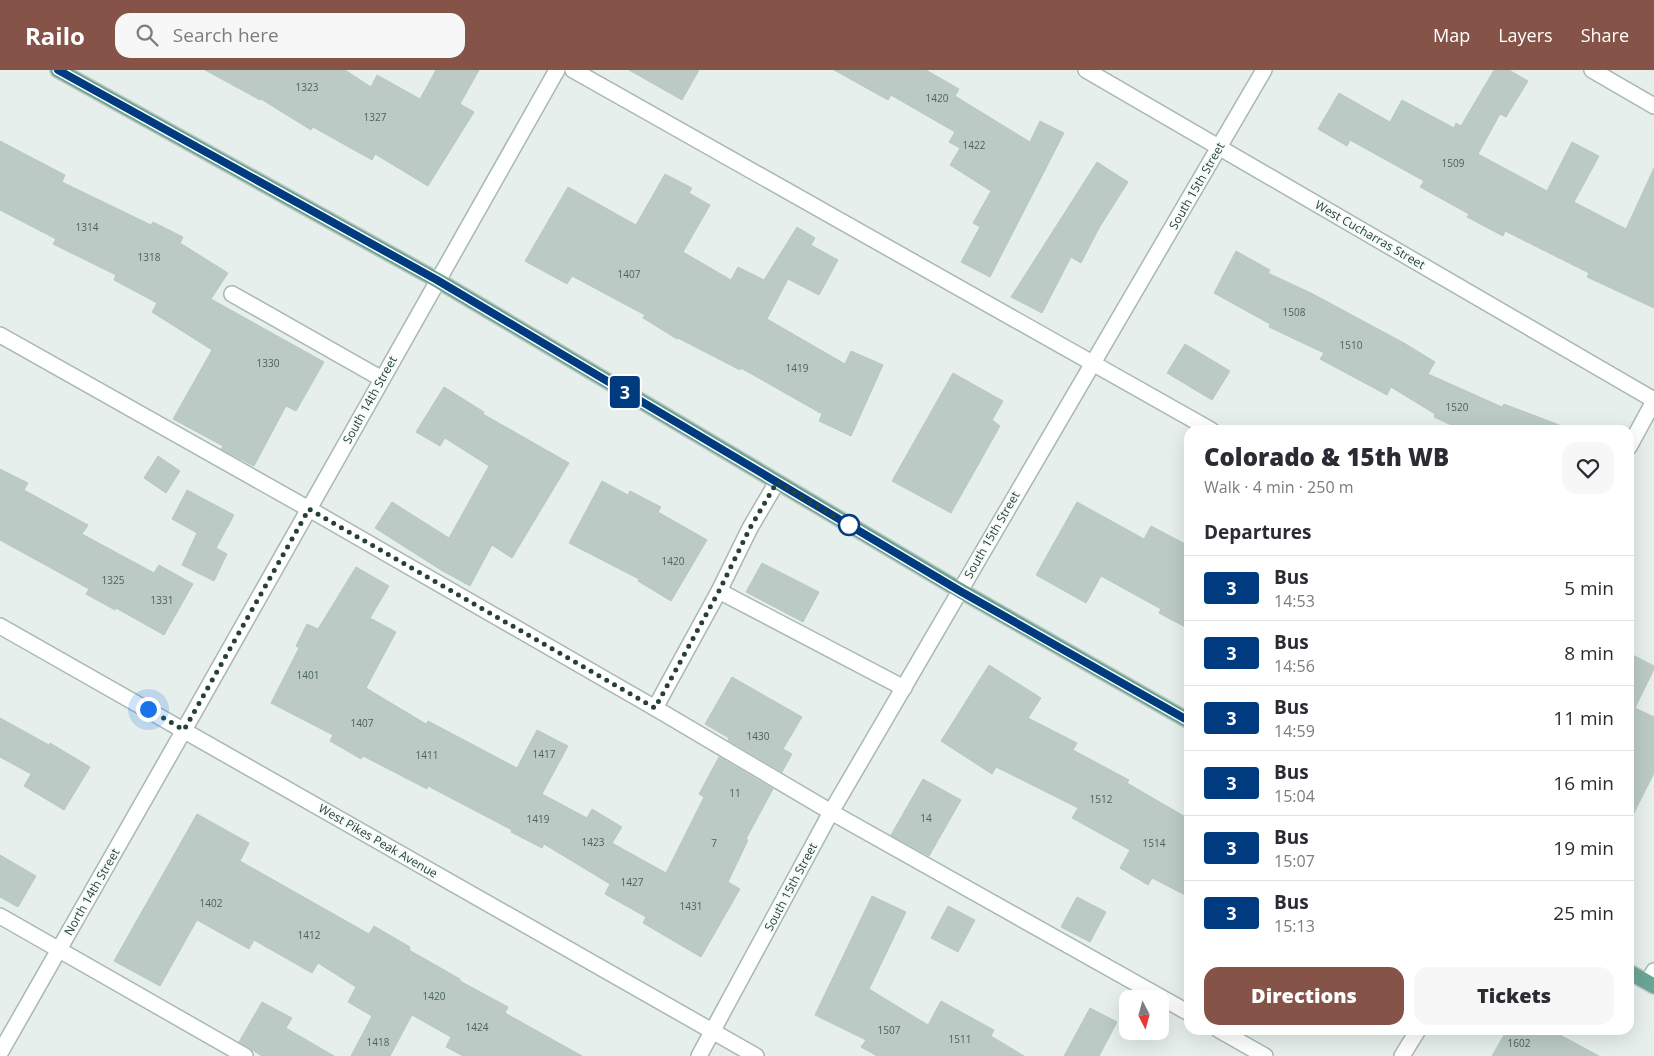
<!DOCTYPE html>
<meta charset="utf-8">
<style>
:root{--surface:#fff;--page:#f7f7f7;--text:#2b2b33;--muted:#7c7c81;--line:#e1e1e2;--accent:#855347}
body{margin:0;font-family:"Open Sans",sans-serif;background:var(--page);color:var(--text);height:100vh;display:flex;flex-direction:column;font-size:19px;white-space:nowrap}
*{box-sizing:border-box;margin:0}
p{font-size:16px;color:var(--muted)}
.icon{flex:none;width:28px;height:28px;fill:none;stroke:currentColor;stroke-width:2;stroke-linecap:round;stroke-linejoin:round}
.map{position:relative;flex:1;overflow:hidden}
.side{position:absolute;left:1184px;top:355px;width:450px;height:610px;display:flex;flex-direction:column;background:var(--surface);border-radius:15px;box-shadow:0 5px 20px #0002}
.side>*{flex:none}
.badge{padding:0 10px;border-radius:4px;font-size:18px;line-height:32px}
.needle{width:32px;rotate:174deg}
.buttons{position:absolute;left:1119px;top:920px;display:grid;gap:10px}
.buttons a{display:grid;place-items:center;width:50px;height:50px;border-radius:10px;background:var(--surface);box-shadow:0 5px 20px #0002;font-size:25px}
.you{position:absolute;width:25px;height:25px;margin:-12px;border:4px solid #fff;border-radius:50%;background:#1a73e8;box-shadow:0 0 0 8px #1a73e833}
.map>.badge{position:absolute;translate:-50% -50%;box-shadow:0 0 0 2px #fff}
h2{padding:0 20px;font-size:19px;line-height:45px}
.round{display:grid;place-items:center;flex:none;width:52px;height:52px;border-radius:15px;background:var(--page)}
.headline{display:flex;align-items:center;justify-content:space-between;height:85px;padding:0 20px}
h1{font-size:24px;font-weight:800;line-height:38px}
.primary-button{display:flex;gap:10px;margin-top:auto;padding:10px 20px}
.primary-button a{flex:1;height:58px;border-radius:15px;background:var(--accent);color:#fff;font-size:20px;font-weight:800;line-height:58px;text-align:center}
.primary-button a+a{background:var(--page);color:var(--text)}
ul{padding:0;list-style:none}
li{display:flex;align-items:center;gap:15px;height:65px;padding:0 20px;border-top:1px solid var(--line)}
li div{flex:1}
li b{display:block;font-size:19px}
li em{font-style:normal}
li .badge{min-width:55px;font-weight:700;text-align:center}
header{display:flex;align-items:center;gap:30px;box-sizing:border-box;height:70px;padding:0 25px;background:var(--accent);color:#fff}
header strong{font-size:24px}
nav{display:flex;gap:28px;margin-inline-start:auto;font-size:18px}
.search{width:350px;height:45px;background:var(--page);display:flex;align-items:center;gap:12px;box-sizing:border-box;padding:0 18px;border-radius:15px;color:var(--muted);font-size:19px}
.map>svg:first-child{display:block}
.building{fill:#bbcac4;stroke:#b8c9c2}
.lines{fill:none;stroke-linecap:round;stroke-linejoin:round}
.minor-casing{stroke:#a8b8b2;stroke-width:18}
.major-casing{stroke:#c2cac8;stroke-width:18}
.minor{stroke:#fff;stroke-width:15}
.major{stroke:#6aa596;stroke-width:15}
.line-casing{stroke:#fff;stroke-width:11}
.line{stroke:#003b80;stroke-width:8}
.walk{stroke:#24423a;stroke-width:5;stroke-dasharray:0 9}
.stop-dot{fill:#fff;stroke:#003b80;stroke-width:2.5}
.labels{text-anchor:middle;stroke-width:4;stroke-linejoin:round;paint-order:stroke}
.number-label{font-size:10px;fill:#4a645c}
.street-label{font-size:12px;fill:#24423a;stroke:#f7fbf9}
</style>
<header>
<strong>Railo</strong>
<div class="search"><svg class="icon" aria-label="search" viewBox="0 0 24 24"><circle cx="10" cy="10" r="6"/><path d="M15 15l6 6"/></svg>Search here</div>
<nav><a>Map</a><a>Layers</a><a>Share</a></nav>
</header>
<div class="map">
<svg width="1654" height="986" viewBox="0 0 1654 986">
<rect width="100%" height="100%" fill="#e6efeb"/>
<g class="building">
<path d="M205 0H345L371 17 377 5 420 29 436 0H479L460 34 474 42 428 116 375 84 372 90 313 57 311 60 261 29 260 30Z"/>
<path d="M629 0H699L682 30Z"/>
<path d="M834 0H926L959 19 955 26 1030 72 1040 51 1064 63 990 207 961 192 980 157 973 153 991 121 950 95 960 78 949 72 955 62 891 25 888 30Z"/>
<path d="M1494 0H1509L1528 11 1506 47 1500 44 1478 84 1547 121 1572 72 1599 86 1574 132 1626 159 1654 98V238L1587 207 1589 203 1505 161 1503 166 1467 147 1469 144 1420 117 1424 111 1350 70 1347 76 1318 59 1339 23 1390 52 1402 30 1454 58 1456 53 1461 56Z"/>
<path d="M0 71 65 105 62 112 151 155 153 152 183 167 180 173 228 203 211 229 324 292 296 341 286 336 254 396 221 379 223 376 173 349 212 280 152 242 157 233 114 210 116 205 53 174 56 169 0 140Z"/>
<path d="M1097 92 1128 112 1099 158 1081 193 1071 187 1042 243 1011 227Z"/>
<path d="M665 104 692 118 689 123 710 135 683 182 731 210 738 197 764 210 797 157 815 168 811 175 838 190 819 225 788 209 767 249 845 294 851 281 883 295 851 366 819 351 822 344 741 298 740 300 678 268 677 269 643 248 645 245 572 206 567 214 525 191 568 117 636 155Z"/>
<path d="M1236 181 1270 200 1268 203 1311 223 1404 273 1435 292 1428 304 1502 337 1504 334 1567 358V360H1462L1434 347 1435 344 1391 317 1387 325 1320 289 1324 283 1269 257 1270 254 1214 223Z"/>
<path d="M1185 274 1230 301 1212 330 1167 303Z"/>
<path d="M953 303 1003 331 992 350 1000 356 951 443 892 411Z"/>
<path d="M444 317 484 342 483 344 569 393 512 488 492 475 470 516 441 500 375 458 392 432 449 468 489 396 445 368 440 376 416 362Z"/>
<path d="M158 386 180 401 166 423 144 408Z"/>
<path d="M0 399 28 413 24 420 88 455 82 464 154 503 159 495 193 514 164 565 116 538 115 540 86 524 89 519 0 470Z"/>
<path d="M602 411 628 425 630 421 661 437 658 442 707 470 671 531 638 511 639 509 569 473Z"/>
<path d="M187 420 234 445 216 478 227 484 214 511 182 495 197 463 172 449Z"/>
<path d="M1077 432 1144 469 1151 456 1189 476V559L1159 543 1161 539 1101 506 1086 533 1036 505Z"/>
<path d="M762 493 819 522 803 552 746 522Z"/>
<path d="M356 497 389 516 370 548 396 562 366 618 426 654 428 651 517 698 537 660 568 676 542 724 587 748 592 739 622 757 612 773 666 803 704 727 699 724 719 687 773 719 746 769 748 770 728 812 740 819 701 887 643 853 646 847 605 824 610 814 544 774 542 778 511 762 512 760 428 716 427 719 363 686 361 689 330 671 333 665 271 633 299 578 296 576 307 554 318 559Z"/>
<path d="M1629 583 1654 596V599L1635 638 1654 647V703L1629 753Z"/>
<path d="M989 595 1041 628 1028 648 1077 673 1073 680 1129 710 1127 713 1189 749V827L1152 808 1148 815 1120 798 1130 780 1072 748 1078 738 996 697 992 704 941 671Z"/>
<path d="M732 607 802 647 783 679 792 684 782 702 728 670 729 668 705 654Z"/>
<path d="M0 648 49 675 50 673 90 697 64 740 24 716 31 704 0 687Z"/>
<path d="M923 709 961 730 929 786 891 765Z"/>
<path d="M197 744 249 773 240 791 369 864 374 856 410 877 409 880 460 909V911L508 937 505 943 582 986H463L446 977 451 967 412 945 390 986H351L372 946 348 932 356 917 318 893 312 903 254 870 249 879 197 850 160 916 114 891Z"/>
<path d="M0 785 36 806 18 837 0 827Z"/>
<path d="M872 826 906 842 869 919 928 955 941 931 994 960 991 966 1024 986H877L861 977 866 970 815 945Z"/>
<path d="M1077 827 1106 842 1090 872 1061 857Z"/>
<path d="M948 836 975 850 958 882 931 868Z"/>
<path d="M262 932 292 948 286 958 334 986H262L239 972Z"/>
<path d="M1090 938 1117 952 1099 986H1064Z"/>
<path d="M1507 960H1551L1599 986H1492Z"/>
</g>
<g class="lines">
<defs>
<g id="minor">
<path d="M573 0 1211 360"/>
<path d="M1086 0 1654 330"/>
<path d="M1592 0 1654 36"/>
<path d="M232 224 382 309"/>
<path d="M0 265 309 439 655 638 831 742 1189 943"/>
<path d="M1629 377 1654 331"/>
<path d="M777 412 750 458 719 521 904 618"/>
<path d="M0 556 756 986"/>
<path d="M655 638 719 521"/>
<path d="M0 846 245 986"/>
<path d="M1648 912 1654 901"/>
<path d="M1219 960 1265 986"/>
<path d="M0 983 184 660 557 0"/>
<path d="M699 986 831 742 1264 0"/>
<path d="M1402 986 1418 960"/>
</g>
<g id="major">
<path d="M58 0 437 210 961 521 1189 651"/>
<path d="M1629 902 1654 916"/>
</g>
</defs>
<use href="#minor" class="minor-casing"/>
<use href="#major" class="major-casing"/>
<use href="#minor" class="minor"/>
<use href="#major" class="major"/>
</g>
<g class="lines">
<defs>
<path id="line" d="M58 0 437 210 960 521 1189 651"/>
</defs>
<use href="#line" class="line-casing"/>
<use href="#line" class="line"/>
<path class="walk" d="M148 639 184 660 309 439 655 638 719 521 750 458 777 412 849 455"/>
</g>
<circle class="stop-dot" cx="849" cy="455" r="10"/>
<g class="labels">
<g class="number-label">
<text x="307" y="21">1323</text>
<text x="937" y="32">1420</text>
<text x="375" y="51">1327</text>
<text x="974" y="79">1422</text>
<text x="1453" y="97">1509</text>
<text x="87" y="161">1314</text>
<text x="149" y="191">1318</text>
<text x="629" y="208">1407</text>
<text x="1294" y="246">1508</text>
<text x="1351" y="279">1510</text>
<text x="268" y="297">1330</text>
<text x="797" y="302">1419</text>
<text x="1457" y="341">1520</text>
<text x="673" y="495">1420</text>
<text x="113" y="514">1325</text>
<text x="162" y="534">1331</text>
<text x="308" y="609">1401</text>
<text x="362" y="657">1407</text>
<text x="758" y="670">1430</text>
<text x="544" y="688">1417</text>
<text x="427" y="689">1411</text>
<text x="735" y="727">11</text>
<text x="1101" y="733">1512</text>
<text x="926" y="752">14</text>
<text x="538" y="753">1419</text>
<text x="593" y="776">1423</text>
<text x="714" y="777">7</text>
<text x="1154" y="777">1514</text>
<text x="632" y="816">1427</text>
<text x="211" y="837">1402</text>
<text x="691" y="840">1431</text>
<text x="309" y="869">1412</text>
<text x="434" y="930">1420</text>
<text x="477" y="961">1424</text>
<text x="889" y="964">1507</text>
<text x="960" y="973">1511</text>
<text x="378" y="976">1418</text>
<text x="1519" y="977">1602</text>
</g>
<g class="street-label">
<text transform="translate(1197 116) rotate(-60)" y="4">South 15th Street</text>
<text transform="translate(1370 165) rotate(30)" y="4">West Cucharras Street</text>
<text transform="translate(370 330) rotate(-61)" y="4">South 14th Street</text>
<text transform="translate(992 465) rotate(-60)" y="4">South 15th Street</text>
<text transform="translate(378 771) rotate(30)" y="4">West Pikes Peak Avenue</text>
<text transform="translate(791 817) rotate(-62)" y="4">South 15th Street</text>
<text transform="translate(92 822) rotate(-60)" y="4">North 14th Street</text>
</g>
</g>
</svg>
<div class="buttons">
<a><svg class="needle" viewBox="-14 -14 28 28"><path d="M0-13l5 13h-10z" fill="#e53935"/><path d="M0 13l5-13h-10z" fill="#7c7c81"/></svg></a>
</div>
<div class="you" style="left:148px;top:639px"></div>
<b class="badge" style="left:625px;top:322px;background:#003b80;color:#fff">3</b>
<section class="side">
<div class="headline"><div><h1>Colorado &amp; 15th WB</h1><p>Walk · 4 min · 250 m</p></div><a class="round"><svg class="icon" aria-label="heart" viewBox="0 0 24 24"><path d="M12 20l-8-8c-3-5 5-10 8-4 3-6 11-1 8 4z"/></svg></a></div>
<h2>Departures</h2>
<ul>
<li><span class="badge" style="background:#003b80;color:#fff">3</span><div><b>Bus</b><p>14:53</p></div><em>5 min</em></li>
<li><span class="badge" style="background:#003b80;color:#fff">3</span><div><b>Bus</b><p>14:56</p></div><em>8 min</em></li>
<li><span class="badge" style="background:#003b80;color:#fff">3</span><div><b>Bus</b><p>14:59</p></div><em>11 min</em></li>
<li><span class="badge" style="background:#003b80;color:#fff">3</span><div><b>Bus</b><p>15:04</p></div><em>16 min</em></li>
<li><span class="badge" style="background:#003b80;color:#fff">3</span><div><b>Bus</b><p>15:07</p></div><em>19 min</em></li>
<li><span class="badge" style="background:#003b80;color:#fff">3</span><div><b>Bus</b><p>15:13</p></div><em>25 min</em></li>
</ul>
<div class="primary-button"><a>Directions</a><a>Tickets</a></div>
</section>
</div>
